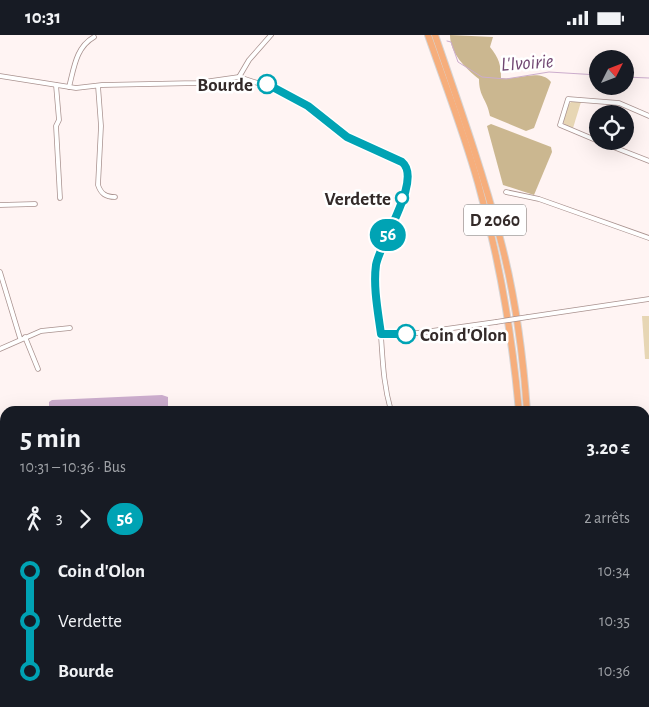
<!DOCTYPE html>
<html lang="fr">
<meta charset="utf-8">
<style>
:root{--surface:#171b24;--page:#20242c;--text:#f1f3f6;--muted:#9ea1a6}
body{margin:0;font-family:"Alegreya Sans",sans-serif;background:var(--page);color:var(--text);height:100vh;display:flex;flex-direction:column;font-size:19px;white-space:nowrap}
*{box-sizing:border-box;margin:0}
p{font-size:16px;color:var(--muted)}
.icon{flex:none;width:28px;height:28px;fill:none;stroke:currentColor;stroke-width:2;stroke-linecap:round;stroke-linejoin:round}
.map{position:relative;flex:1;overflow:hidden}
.panel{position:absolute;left:0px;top:371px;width:650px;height:301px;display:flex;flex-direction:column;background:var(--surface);border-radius:15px 15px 0 0;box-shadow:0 5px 20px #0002}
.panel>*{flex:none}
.badge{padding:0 10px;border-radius:16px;font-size:18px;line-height:32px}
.needle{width:32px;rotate:48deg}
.tools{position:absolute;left:589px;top:15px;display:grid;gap:10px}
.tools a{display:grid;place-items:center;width:45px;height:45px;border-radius:50%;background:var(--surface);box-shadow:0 5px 20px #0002;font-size:25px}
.map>.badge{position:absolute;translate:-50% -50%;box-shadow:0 0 0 2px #fff}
.legs{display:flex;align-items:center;gap:8px;height:55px;padding:0 20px;font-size:16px}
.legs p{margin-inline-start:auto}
.head{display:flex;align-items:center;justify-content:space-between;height:85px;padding:0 20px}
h1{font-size:28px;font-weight:600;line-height:38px}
ul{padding:0 20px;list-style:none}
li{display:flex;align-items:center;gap:18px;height:50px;font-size:19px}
li i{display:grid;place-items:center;width:8px;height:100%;margin:0 6px;background:currentColor}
li i::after{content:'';width:12px;height:12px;margin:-6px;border:4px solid;border-radius:50%;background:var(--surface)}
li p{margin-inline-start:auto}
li:first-child i{background:linear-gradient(#0000 50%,currentColor 0)}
li:last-child i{background:linear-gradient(currentColor 50%,#0000 0)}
.status{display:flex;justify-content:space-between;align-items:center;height:35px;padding:0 25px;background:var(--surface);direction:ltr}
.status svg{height:14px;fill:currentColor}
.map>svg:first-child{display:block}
.green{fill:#e7d6b4}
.forest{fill:#cbb790}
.water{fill:#ccadcd}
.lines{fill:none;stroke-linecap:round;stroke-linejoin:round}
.stream{stroke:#ccadcd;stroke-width:1}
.minor-casing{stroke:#a9928f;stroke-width:5.5}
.trunk-casing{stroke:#d6d4d4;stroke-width:8}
.minor{stroke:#fff;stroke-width:4}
.trunk{stroke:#f6ae7c;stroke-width:6}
.minor-bridge-casing{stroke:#a9928f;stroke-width:5.5;stroke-linecap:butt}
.minor-bridge{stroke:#fff;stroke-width:4}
.line-1-casing{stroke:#fff;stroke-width:11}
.line-1{stroke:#00a3b4;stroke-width:8}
.stop-1-dot{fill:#fff;stroke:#00a3b4;stroke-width:2.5}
.labels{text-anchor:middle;stroke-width:5;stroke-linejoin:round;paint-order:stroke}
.shield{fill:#fff;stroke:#706a69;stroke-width:1}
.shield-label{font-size:18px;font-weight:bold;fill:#332a29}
.stop-label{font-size:19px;font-weight:bold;fill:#332a29;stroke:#fff;text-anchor:end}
.water-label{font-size:20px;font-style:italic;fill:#704672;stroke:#fff}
</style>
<div class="status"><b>10:31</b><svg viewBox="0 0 49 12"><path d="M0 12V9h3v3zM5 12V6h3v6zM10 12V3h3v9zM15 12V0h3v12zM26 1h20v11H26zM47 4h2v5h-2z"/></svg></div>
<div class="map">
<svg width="649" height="672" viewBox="0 0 649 672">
<rect width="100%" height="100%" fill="#fff4f3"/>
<g class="green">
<path d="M572 66 581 67 573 93 566 91 563 87 569 69Z"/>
<path d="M642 281H649V324H645Z"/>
<path d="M0 636 5 637V660L0 661Z"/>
</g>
<g class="forest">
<path d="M450 0 493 2 490 12C499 23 501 30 501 43 516 46 540 33 551 47L534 93 526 96 490 81C487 64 479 62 479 44 465 33 450 18 450 0Z"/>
<path d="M491 89 551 112 552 117 534 160 503 150 487 91Z"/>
<path d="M579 668H619L620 672H581Z"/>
</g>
<path class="water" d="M162 360 168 362V376H49V367L52 365Z"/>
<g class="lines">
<g class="stream">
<path d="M447 6 451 7 458 27 482 42 506 44 549 37 598 40"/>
<path d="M625 42 649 43"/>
</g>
<defs>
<g id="minor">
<path d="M0 41 76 53 102 50 197 48 239 42 282 56 319 79 347 102 403 128C421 147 385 199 379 220 373 242 378 267 380 289 383 321 382 344 391 376"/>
<path d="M239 42 249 25 271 0"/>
<path d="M56 50 59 85 56 91 60 163"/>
<path d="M98 51 101 91 98 150C101 159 106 162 115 162"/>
<path d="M69 52C74 33 76 12 94 2"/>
<path d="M598 106 560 90 568 64 619 68 649 81"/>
<path d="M598 106 649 126"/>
<path d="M506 157 539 164 649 203"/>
<path d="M0 170 35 169"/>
<path d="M0 237 20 303"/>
<path d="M528 282 649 264"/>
<path d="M381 299H410L496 287"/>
<path d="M25 302 38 334"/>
<path d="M0 314 41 296 70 293"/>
<path d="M0 464 5 463"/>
<path d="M0 548 5 550"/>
<path d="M0 627 5 625"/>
<path d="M0 666 5 664"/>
<path d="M79 668 93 672"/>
<path d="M74 672 75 668"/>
<path d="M313 672 315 668"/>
</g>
<g id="trunk">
<path d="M428 0C445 49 464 98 478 148 499 222 512 299 519 376"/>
<path d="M435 0C458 67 482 134 500 203 515 259 523 319 527 376"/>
<path d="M543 668 544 672"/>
<path d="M551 668 552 672"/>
<path d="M567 668 570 672"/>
<path d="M524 672 525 668"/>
</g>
</defs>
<use href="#minor" class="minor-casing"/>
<use href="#trunk" class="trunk-casing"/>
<use href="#minor" class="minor"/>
<use href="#trunk" class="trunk"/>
<defs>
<path id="minor-bridge" d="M496 287 528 282"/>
</defs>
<use href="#minor-bridge" class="minor-bridge-casing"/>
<use href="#minor-bridge" class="minor-bridge"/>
</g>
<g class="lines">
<defs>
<path id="line-1" d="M267 49 308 71 347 102 402 127C423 144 380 207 376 230 373 251 378 277 381 299H406"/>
</defs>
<use href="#line-1" class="line-1-casing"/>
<use href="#line-1" class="line-1"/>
</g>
<g class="stop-1-dot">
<circle cx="267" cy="49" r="9"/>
<circle cx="402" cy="163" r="6"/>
<circle cx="406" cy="299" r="9"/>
</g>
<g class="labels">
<rect class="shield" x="464" y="169.5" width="62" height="31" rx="4"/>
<g class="shield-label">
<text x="495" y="191">D 2060</text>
</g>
<g class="stop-label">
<text x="253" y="56">Bourde</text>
<text x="391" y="170">Verdette</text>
<text x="420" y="306" text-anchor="start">Coin d'Olon</text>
</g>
<g class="water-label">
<text transform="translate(527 27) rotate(-4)" y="7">L'Ivoirie</text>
</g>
</g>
</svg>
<div class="tools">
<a><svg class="needle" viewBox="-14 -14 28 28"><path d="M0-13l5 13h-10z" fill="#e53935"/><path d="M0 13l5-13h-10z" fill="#9ea1a6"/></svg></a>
<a><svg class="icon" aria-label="locate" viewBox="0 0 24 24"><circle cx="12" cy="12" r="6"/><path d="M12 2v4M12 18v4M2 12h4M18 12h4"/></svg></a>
</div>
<b class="badge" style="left:388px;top:200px;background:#00a3b4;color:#fff">56</b>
<section class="panel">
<div class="head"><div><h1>5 min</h1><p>10:31 – 10:36 · Bus</p></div><b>3.20 €</b></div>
<div class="legs"><svg class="icon" aria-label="walk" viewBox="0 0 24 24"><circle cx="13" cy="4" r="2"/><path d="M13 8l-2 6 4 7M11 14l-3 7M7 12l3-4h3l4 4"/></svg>3<svg class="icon" aria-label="forward" viewBox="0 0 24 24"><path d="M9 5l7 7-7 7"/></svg><b class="badge" style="background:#00a3b4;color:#fff">56</b><p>2 arrêts</p></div>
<ul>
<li><i style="color:#00a3b4"></i><b>Coin d'Olon</b><p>10:34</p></li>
<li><i style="color:#00a3b4"></i><span>Verdette</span><p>10:35</p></li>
<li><i style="color:#00a3b4"></i><b>Bourde</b><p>10:36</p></li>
</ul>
</section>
</div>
